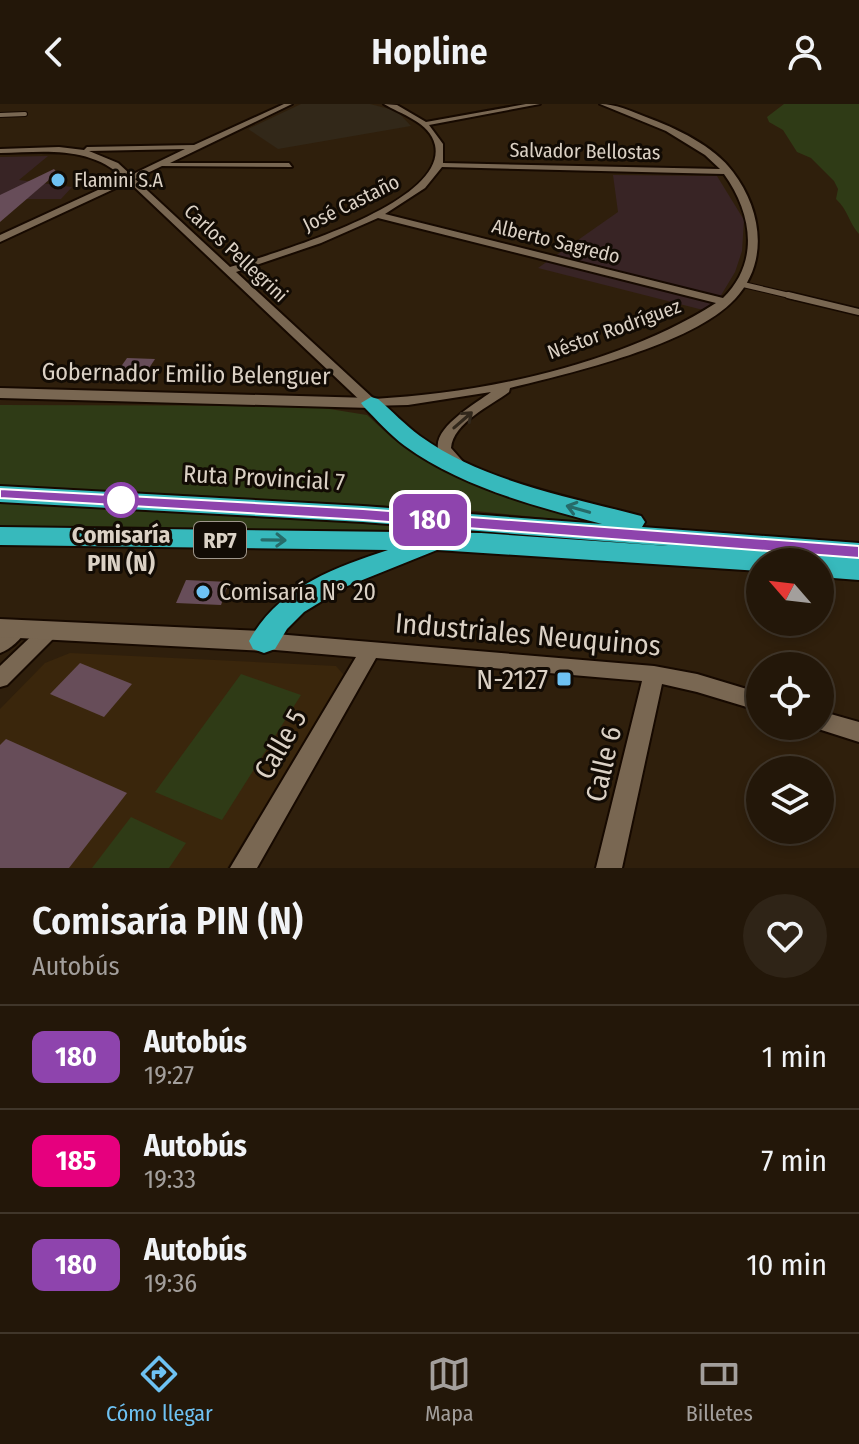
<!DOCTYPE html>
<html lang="es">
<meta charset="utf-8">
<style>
:root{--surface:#231709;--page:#2f2417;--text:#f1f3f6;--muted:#a39f9c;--line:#40362a;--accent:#6ec2f3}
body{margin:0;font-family:"Fira Sans Condensed",sans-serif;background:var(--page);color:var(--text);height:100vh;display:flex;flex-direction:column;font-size:30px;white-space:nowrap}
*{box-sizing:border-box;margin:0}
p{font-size:26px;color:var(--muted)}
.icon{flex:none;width:44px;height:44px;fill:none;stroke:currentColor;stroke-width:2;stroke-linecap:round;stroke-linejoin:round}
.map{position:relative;height:764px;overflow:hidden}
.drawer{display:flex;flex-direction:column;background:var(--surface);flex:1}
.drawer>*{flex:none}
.badge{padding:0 16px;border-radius:12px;font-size:28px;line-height:52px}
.needle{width:52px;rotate:298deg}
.tools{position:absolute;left:746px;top:444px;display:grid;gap:16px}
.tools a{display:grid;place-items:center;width:88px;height:88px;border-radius:50%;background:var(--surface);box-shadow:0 4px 12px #0003,0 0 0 2px var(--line);font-size:40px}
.map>.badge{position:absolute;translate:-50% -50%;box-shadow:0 0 0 4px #fff}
.round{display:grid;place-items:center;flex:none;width:84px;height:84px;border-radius:42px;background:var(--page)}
.overview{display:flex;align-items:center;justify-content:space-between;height:136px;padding:0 32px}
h1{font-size:38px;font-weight:600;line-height:60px}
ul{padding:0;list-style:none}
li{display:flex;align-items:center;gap:24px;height:104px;padding:0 32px;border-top:2px solid var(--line)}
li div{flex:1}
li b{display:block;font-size:30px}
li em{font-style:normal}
li .badge{min-width:88px;font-weight:700;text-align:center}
header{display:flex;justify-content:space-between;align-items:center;height:104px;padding:0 32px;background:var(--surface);font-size:36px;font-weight:600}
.menu{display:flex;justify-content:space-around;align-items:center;height:112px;border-top:2px solid var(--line);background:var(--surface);font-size:22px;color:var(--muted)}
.menu a{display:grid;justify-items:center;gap:4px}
.menu .on{color:var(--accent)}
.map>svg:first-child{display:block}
.commercial{fill:#382425}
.industrial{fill:#322819}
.built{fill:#3a260c}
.green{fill:#2f3b16}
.building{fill:#674d59}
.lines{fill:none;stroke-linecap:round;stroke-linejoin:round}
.lane-far2-casing{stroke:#160900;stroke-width:6}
.lane-far1-casing{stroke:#160900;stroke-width:7}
.lane-casing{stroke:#160900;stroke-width:9}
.street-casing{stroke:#160900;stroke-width:4}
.secondary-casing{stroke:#160900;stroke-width:4}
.highway-casing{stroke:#160900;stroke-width:4}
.lane-far2{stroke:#796752;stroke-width:4}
.lane-far1{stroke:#796752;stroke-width:5}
.lane{stroke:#796752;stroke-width:6}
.street{fill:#796752;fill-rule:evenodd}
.secondary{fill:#796752;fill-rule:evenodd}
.highway{fill:#37b9bc;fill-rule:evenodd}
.oneway{stroke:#31271b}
.oneway2{stroke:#266b69}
.line{fill:#8e44ad;stroke:#fff;stroke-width:2}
.poi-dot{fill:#6ec2f3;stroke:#120b04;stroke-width:3}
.stop-dot{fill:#fff;stroke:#8e44ad;stroke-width:4}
.labels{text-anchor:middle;stroke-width:6;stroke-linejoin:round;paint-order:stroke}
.far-street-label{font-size:20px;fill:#dbd1c5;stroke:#120b04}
.far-poi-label{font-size:20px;fill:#dbd1c5;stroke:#120b04;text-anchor:start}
.shield{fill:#120b04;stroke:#9f968b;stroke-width:2}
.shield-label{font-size:22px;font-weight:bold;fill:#dbd1c5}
.street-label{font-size:24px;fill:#dbd1c5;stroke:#120b04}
.stop-label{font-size:24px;font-weight:bold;fill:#dbd1c5;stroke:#120b04}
.poi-label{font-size:24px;fill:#dbd1c5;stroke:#120b04;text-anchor:start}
.near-street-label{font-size:28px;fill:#dbd1c5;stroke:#120b04}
.near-poi-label{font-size:28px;fill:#dbd1c5;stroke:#120b04;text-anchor:end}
</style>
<header><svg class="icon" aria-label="back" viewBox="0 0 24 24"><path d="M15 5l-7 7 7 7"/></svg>Hopline<svg class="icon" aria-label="person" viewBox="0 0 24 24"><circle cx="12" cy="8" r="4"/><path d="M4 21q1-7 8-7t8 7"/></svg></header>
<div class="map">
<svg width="859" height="764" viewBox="0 0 859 764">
<rect width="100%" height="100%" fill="#2f1f0c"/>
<g class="commercial">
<path d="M48 52 19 76 72 83 61 95H0V53Z"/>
<path d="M613 71 717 72 744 116 742 147 735 168 711 208 538 164 618 108Z"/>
</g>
<path class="industrial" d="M301 0H370L397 7 411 22 278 45 248 25Z"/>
<path class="built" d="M70 549 336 562 344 571 227 764H0V605L45 559Z"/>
<g class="green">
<path d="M784 0H859V130C849 119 848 106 836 95L838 85 834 77 811 54 797 48 783 26 769 18 767 13Z"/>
<path d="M0 301 311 302 367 311 392 334 441 364 594 419 466 406 0 382Z"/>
<path d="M0 399 298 414 552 433 0 427Z"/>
<path d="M241 570 301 591 222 716 155 688Z"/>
<path d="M131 713 186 739 169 764H92Z"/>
</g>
<g class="building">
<path d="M54 65 57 69 0 118V91Z"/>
<path d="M127 254 155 255 140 278 111 277Z"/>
<path d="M186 476 229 478 221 501 176 499Z"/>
<path d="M80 559 132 580 104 613 50 590Z"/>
<path d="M6 635 127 689 69 764H0V641Z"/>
</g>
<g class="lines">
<defs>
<path id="lane-far2" d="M0 11 25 10"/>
<path id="lane-far1" d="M741 180 796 193"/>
<path id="lane" d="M788 191 859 208"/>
<g id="street">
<path d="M284 0H292L170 59H289L292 63 162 62 135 75 230 163C274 149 448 100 435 41 430 18 400 10 384 0L397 1 426 18 526 0H540L429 21 443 40V59L720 65 705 51 666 27 600 0C616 0 631 7 646 13 676 24 714 42 733 68 761 105 770 157 735 195 692 241 571 269 510 284L509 288C490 302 453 319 451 344L466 361 458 366C451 363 448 359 443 354 421 330 474 301 491 288L408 301 366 302 129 78 0 138V131L124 74C89 41 44 48 0 49V45L59 43 84 46 87 43 194 41ZM185 45 131 71 118 59 89 47ZM442 63 724 70C752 109 760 158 723 194L385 110 425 84ZM378 114 716 199C620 260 487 289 374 295L236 168 321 139Z"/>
<path d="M17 518 24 520 27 525C21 535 11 545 0 549V529L10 520Z"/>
<path d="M49 519 56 522 59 527 56 532 7 581 0 583V562L42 522Z"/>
<path d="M264 529 654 562 697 570 760 589V607L697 588 662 580 622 764H596L642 577 376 554 257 764H230L356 553 264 545 257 542 254 537 257 532Z"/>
<path d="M820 607 859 618V638L812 623 820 622Z"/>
</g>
<g id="secondary">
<path d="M0 284 371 294 380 299 371 304 0 294Z"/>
<path d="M0 515 264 527 273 530 276 537 273 544 264 547 0 533Z"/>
</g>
<path id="highway" d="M371 293 378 295C392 307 405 321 420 332 484 378 567 392 641 412L645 418 642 423 859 439V476L820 473V458H809L818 454 764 450 769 451 773 458H760V467L437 446 345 483 304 508 287 525 275 545 264 549 253 545 249 537C278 484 333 464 388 446L0 441V423L481 429 668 442 363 418 0 398V382L363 402 602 420C535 402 461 383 405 342 390 331 377 316 364 303L361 299Z"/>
</defs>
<use href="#lane-far2" class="lane-far2-casing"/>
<use href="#lane-far1" class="lane-far1-casing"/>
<use href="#lane" class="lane-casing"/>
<use href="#street" class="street-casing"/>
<use href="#secondary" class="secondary-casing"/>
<use href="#highway" class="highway-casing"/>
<use href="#lane-far2" class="lane-far2"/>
<use href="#lane-far1" class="lane-far1"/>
<use href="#lane" class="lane"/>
<use href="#street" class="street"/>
<use href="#secondary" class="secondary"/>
<use href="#highway" class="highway"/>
</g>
<defs><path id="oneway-shaft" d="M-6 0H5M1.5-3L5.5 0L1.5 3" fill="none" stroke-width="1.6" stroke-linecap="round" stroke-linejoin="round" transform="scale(2)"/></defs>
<use class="oneway" href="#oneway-shaft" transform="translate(463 316) rotate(-41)"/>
<g class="oneway2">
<use href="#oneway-shaft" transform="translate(578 405) rotate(-164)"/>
<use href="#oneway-shaft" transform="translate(274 436) rotate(1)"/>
</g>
<path class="line" d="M0 385 363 405 859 442V454L363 416 0 394Z"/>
<g class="poi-dot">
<circle cx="58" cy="76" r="8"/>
<circle cx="203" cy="488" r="8"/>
<rect x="556" y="567" width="16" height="16" rx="4"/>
</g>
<circle class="stop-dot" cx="121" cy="396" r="16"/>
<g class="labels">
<g class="far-street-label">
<text transform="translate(585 47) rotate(1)" y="7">Salvador Bellostas</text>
<text transform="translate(351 99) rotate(-26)" y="7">José Castaño</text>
<text transform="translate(556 137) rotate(14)" y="7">Alberto Sagredo</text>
<text transform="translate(236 149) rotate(43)" y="7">Carlos Pellegrini</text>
<text transform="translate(614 225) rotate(-20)" y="7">Néstor Rodríguez</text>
</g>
<g class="far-poi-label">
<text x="74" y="83">Flamini S.A</text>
</g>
<rect class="shield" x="194" y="418" width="52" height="36" rx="6"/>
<g class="shield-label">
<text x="220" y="444">RP7</text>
</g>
<g class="street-label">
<text transform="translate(186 270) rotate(1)" y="8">Gobernador Emilio Belenguer</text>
<text transform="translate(264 374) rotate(3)" y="8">Ruta Provincial 7</text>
</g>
<g class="stop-label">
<text x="121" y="439">Comisaría<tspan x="121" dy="28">PIN (N)</tspan></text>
</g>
<g class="poi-label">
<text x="219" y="496">Comisaría N° 20</text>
</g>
<g class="near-street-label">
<text transform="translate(528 530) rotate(5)" y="10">Industriales Neuquinos</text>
<text transform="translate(280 640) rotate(-60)" y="10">Calle 5</text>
<text transform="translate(603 660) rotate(-77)" y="10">Calle 6</text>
</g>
<g class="near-poi-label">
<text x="548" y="585">N-2127</text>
</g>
</g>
</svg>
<div class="tools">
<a><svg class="needle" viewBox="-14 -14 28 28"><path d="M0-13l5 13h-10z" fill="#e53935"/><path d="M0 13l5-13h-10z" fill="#a39f9c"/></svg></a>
<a><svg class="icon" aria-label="locate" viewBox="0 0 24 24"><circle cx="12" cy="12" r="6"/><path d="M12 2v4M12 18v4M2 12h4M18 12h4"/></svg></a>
<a><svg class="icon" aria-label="layers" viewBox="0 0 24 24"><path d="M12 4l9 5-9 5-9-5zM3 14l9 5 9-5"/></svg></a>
</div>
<b class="badge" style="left:430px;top:416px;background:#8e44ad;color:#fff">180</b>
</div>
<section class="drawer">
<div class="overview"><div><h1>Comisaría PIN (N)</h1><p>Autobús</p></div><a class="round"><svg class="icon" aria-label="heart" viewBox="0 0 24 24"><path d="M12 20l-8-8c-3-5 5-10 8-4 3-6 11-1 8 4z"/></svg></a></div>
<ul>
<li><span class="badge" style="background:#8e44ad;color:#fff">180</span><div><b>Autobús</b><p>19:27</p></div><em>1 min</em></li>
<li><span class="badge" style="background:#e6007e;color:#fff">185</span><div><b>Autobús</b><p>19:33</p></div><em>7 min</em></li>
<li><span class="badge" style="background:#8e44ad;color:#fff">180</span><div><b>Autobús</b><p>19:36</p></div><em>10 min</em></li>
</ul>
</section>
<nav class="menu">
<a class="on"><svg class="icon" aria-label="directions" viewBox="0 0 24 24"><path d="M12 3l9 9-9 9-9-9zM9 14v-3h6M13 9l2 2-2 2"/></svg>Cómo llegar</a>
<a><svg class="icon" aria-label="map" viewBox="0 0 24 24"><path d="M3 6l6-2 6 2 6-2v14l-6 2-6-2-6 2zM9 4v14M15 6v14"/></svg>Mapa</a>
<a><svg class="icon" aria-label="tickets" viewBox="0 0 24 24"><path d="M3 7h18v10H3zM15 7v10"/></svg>Billetes</a>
</nav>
